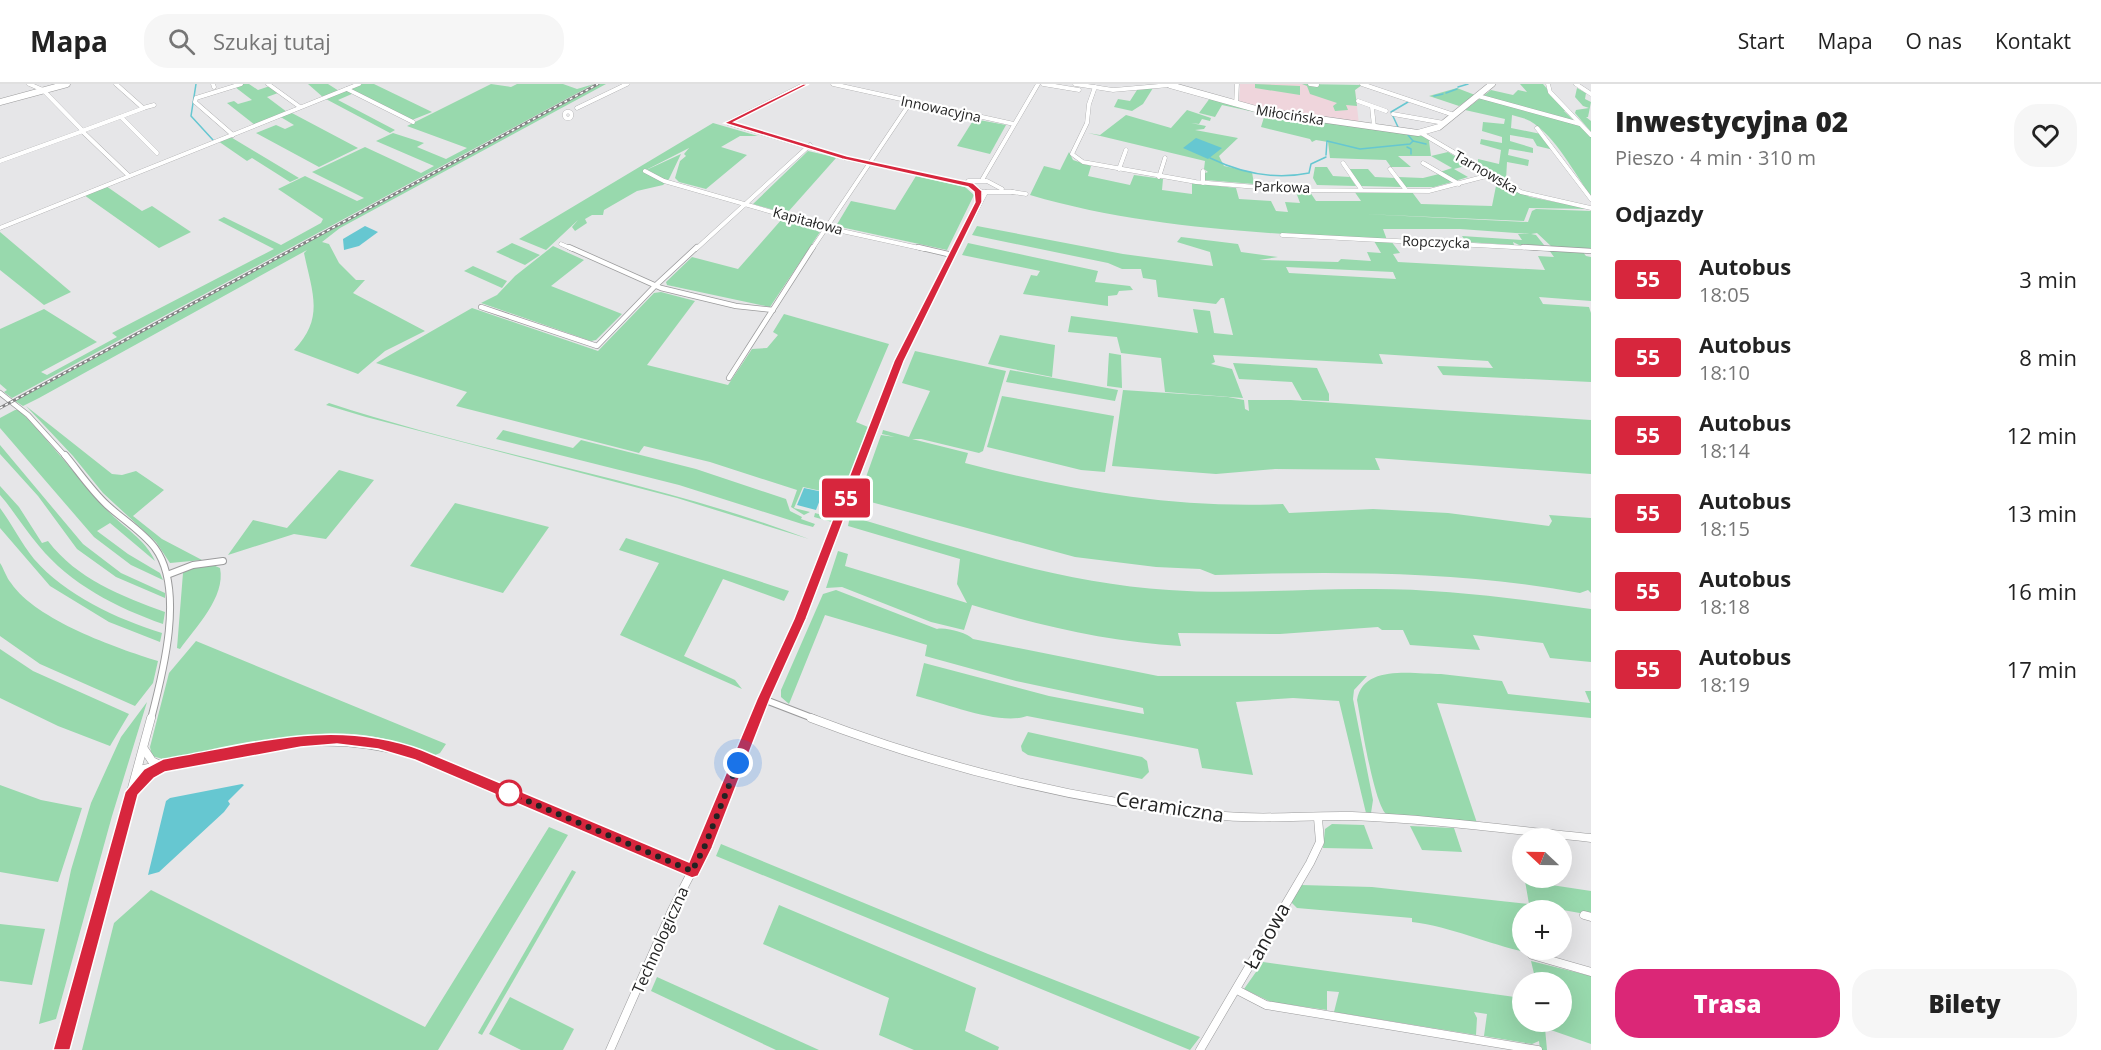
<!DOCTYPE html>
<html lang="pl">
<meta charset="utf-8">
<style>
:root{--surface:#fff;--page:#f6f6f6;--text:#222;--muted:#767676;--line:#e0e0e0;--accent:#db2777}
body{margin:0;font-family:"Open Sans",sans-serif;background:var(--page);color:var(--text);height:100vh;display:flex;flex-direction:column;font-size:22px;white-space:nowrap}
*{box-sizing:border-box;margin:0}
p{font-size:20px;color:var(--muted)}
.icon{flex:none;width:33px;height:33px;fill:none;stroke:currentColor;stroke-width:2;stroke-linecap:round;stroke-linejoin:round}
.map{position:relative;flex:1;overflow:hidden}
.details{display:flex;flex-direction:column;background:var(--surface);width:510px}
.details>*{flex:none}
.badge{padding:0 12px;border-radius:4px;font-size:21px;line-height:39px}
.needle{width:39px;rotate:292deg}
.buttons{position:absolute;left:1512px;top:744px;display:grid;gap:12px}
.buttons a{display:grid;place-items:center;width:60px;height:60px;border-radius:50%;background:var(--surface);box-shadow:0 6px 24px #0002;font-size:30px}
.you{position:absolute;width:30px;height:30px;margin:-15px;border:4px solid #fff;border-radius:50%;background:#1a73e8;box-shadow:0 0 0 9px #1a73e833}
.map>.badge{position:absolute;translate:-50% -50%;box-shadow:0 0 0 3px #fff}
h2{padding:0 24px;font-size:22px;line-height:54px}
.round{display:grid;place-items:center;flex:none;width:63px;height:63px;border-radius:24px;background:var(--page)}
.overview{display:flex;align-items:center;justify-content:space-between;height:102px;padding:0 24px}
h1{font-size:28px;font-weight:800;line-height:45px}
.primary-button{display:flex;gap:12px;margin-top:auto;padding:12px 24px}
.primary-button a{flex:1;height:69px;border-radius:24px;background:var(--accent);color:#fff;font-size:24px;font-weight:800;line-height:69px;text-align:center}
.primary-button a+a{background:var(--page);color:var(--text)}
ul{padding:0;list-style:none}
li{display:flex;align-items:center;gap:18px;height:78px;padding:0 24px}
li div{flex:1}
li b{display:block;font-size:22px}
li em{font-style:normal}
li .badge{min-width:66px;font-weight:700;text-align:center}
header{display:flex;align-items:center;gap:36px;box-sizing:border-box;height:84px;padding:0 30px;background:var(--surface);border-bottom:2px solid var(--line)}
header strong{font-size:28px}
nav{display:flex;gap:33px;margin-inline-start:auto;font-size:21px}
.search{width:420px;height:54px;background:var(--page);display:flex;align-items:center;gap:15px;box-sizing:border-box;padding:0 21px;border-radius:24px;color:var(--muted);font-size:22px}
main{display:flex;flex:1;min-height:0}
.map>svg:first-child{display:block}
.education{fill:#efd5dc}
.green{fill:#98d9ad;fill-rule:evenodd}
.water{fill:#66c7d1}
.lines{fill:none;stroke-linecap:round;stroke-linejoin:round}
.stream{stroke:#66c7d1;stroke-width:1.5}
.street-far3-casing{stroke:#9b9b9c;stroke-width:4.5}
.street-far2-casing{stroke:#9b9b9c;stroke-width:6}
.street-far1-casing{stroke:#9b9b9c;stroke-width:8}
.street-casing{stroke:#9b9b9c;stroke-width:9}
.secondary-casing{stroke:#9b9b9c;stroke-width:7}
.street-far3{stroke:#fff;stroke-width:4}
.street-far2{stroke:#fff;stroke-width:4.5}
.street-far1{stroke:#fff;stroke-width:6}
.street{stroke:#fff;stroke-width:8}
.secondary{stroke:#fff;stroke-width:6}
.rail-casing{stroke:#838384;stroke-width:3}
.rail{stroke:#fff;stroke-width:1.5;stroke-dasharray:3;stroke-linecap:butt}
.line{fill:#d7263d;stroke:#fff;stroke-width:1.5}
.walk{stroke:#232323;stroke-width:6;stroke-dasharray:0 10.8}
.stop-dot{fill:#fff;stroke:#d7263d;stroke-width:3}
.labels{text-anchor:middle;stroke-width:4.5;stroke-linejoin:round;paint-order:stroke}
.far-street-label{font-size:14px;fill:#232323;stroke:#fff}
.street-label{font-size:16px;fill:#232323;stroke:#fff}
.near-street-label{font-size:20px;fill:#232323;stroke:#fff}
</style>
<header>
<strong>Mapa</strong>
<div class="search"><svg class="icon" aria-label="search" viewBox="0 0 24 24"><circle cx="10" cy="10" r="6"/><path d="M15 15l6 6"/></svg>Szukaj tutaj</div>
<nav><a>Start</a><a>Mapa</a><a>O nas</a><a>Kontakt</a></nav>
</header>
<main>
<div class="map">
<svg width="1591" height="966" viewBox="0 0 1591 966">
<rect width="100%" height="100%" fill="#e6e6e8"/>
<path class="education" d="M1240 0H1303L1335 4 1362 1 1355 6 1359 40 1270 27 1239 19Z"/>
<g class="green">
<path d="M243 0H249L258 6 270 2 278 9 267 13 287 28 255 41 227 19 234 17 238 20 252 16 235 3Z"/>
<path d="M308 0H328L339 7 347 6 354 9 338 16 395 46 390 49 324 14Z"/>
<path d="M362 0H374L432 28 412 36 351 5Z"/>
<path d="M491 0 511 3 517 0H563L577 5 594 0 12 314 4 308 7 306 0 300V245L44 225 97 258 41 288 47 291 117 253 112 249 274 165 218 136 224 133 281 161 321 139 323 135 278 105 305 92 357 117 364 114 312 88 365 63 421 89 434 82 376 57 393 49 424 59 417 63 446 75 467 64 407 42Z"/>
<path d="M600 0H606L340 144 322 158 329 160 339 179 356 196H365L353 209 425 247 385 267 358 290 294 266C325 234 312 208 304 169L307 166 39 314 23 322 15 317Z"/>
<path d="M1255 0 1300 2V11L1255 4Z"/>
<path d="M1302 0 1362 1 1355 6 1357 22 1346 21 1348 26 1335 27 1333 22 1337 19 1310 10 1307 2Z"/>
<path d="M1520 0H1543L1566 27H1564L1591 53V112C1576 92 1555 51 1530 37 1525 34 1518 33 1512 31L1511 44 1541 50 1554 66 1537 62 1533 55 1510 51V57L1533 64V69L1509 65 1508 71 1529 76 1528 82 1507 78 1506 96 1478 80V75L1499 80 1501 66 1480 60 1481 55 1502 59V53L1482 47 1483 38 1504 40 1505 35 1465 26 1491 6 1513 11 1518 6 1527 8Z"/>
<path d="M1153 4 1143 20 1132 27 1114 23 1118 15 1130 17 1137 6Z"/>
<path d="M1457 4 1475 11 1459 22 1429 12Z"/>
<path d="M1577 4 1586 9 1585 15 1591 18 1588 33H1586L1591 37V48L1575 29 1576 26 1589 24 1583 22 1575 13Z"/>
<path d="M1210 14 1259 29 1222 21 1215 33 1199 29Z"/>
<path d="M1187 26 1211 34 1210 37 1202 35 1199 40 1191 39 1206 42 1204 45 1195 46 1238 54 1219 72 1224 82 1252 88 1254 100 1205 96V89L1208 88 1204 85 1205 77 1088 49 1100 51 1126 31 1171 44Z"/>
<path d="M290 28 358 64 319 83 256 49 276 41 285 45 294 41 279 32Z"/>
<path d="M1265 30 1420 51 1431 57H1429L1431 72 1448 68 1469 81 1454 85 1468 93 1455 97 1440 88 1452 84 1431 72H1398L1411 83H1391L1386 76 1330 74 1328 58 1316 56 1312 58 1310 55 1261 43Z"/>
<path d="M974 35 1006 41 990 70 957 62Z"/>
<path d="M713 39 758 52H740L721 63 747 71 706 105 679 98 675 94 680 77 686 72 684 70 689 64 642 88 681 70 669 95 663 101 637 107 604 126 603 131H592L585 135 587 139 575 147 572 143 578 136 546 166 519 155Z"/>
<path d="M229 52 299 94 290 98 252 74 247 77 218 57Z"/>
<path d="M808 67 860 79 836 74 788 128 809 136 753 120Z"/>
<path d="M1069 68 1073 76 1091 82 1088 92 1130 101 1134 91 1163 95 1162 106 1192 110V99L1236 104 1239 115 1271 117 1276 127 1288 128 1285 118 1300 119 1296 108H1310L1316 117H1361L1354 107 1412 108 1421 120 1492 122 1497 97 1530 113 1590 125 1529 124 1524 137 1364 130 1528 138 1532 127 1536 125 1591 127V166L1552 163 1537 149 1531 150 1536 151 1544 161 1543 163 1519 161 1513 158 1514 161 1466 158 1462 152 1522 156 1518 150H1530L1460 145H1383L1387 156C1268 149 1145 145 1030 111L1044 82 1060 86Z"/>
<path d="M1315 83H1327L1333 92 1350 93 1356 102 1317 101 1313 94Z"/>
<path d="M1348 85H1368L1375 93 1395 94 1401 103 1360 102Z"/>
<path d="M1439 90 1452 98 1434 103H1405L1398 93 1423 94Z"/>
<path d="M916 92 965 103 974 111 947 166 836 142 851 117 895 126Z"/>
<path d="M106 102 142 127 152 122 191 148 159 164 84 111Z"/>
<path d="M782 135 820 148 770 223 667 201 666 198 692 173 738 185Z"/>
<path d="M977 142 1123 170 1213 182 1210 168 1177 158 1181 153 1238 160 1241 168 1278 173 1259 176 1338 178 1341 175 1371 177 1367 168 1381 169 1374 157H1391L1400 169 1393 170 1398 178 1545 186 1538 172 1554 173 1549 166 1582 167 1586 172 1591 173V217L1539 213 1543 220 1589 223 1591 229V298L1443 291 1437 282 1493 284 1488 277 1379 270 1383 280 1213 271 1215 278 1211 280 1232 285 1243 314 1165 308 1161 274 1121 269 1117 253 1068 248 1071 232 1198 249 1193 225 1210 227 1214 249 1233 251 1224 214H1221L1216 220 1158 213 1156 196 1143 194 1141 185H1122L1108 179 972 151ZM1286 183 1393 188 1396 195 1289 189Z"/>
<path d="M0 148 71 208 44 221 0 186Z"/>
<path d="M512 159 540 171 525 181 496 168Z"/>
<path d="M968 159 1098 187 1095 198 1130 202 1133 206 1119 207 1117 211 1108 212V222L1023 210 1031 191 1037 192 1040 187 962 171Z"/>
<path d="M553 162 584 176 551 202 622 230 596 256 591 257 481 219 497 211 515 192Z"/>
<path d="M473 182 507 197 502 204 464 187Z"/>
<path d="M661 208 695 217 647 281 728 301 752 265 767 264 778 251 773 248 784 230 889 260 856 338 868 343 832 438 814 433 815 429 822 431 830 409 803 403 794 424 810 428 804 431 791 423 797 406 710 378 644 362 639 369 456 322 467 308 376 279 472 224 598 267 654 209Z"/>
<path d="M1000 251 1055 261 1052 293 988 280Z"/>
<path d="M915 267 1006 287 983 367 979 369 921 355H912L968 369 965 379C1069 406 1175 425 1283 420L1289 429 1373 425 1448 429 1549 442 1552 437 1549 431 1591 434V509L1588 506 1580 509C1459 487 1337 487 1215 491L1200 485 1156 483 1075 473 856 414 861 407 881 351 895 353 882 350 883 346 909 353 930 307 902 299Z"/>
<path d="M1109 269 1121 271 1122 304 1107 302Z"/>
<path d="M1233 279 1317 284 1329 310V317L1302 316 1292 298 1239 295Z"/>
<path d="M1010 286 1118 306 1115 317 1006 298Z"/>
<path d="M1123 306 1228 313 1244 316 1245 325 1249 327 1248 316H1291L1591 336V390L1375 374 1380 386 1275 385 1216 390 1112 382Z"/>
<path d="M1002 312 1114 332 1105 388 1081 386 987 363Z"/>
<path d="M329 319C487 371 653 396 809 455L677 414 366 333 326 321Z"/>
<path d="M26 322 112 390 122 391 136 387 164 406 133 432 162 455 202 476 170 479 156 458 103 409 73 372Z"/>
<path d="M15 326H19C51 358 77 394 108 427 124 444 145 455 155 477L110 439 97 447 128 470 160 489 163 496 131 481 94 453 0 344V334Z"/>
<path d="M503 346 573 364 581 356 696 385 786 415 790 427 802 433 801 435 815 440 813 443 802 440 679 401 496 355Z"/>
<path d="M0 361 83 460 121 489 165 509V514L116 493 77 465 38 412 0 370Z"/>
<path d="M339 386 374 396 326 455 294 450 228 471 253 436 287 444Z"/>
<path d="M0 402 19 423 42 459 48 457C77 495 121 512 165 528L163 540C117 524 70 500 39 462 25 446 14 427 0 411Z"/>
<path d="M455 419 549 443 503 509 410 482Z"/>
<path d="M0 424C12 440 21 459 34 475 65 511 117 535 162 549L160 558 109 538 50 502 0 444Z"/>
<path d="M850 432C954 463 1060 499 1169 506 1237 511 1305 504 1374 505 1446 505 1519 515 1591 525V578L1550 574 1543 559 1473 551 1480 566 1410 561 1403 546H1382L1378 543 1280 550 1178 549 1181 562C1110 558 1040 542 972 521L964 546 931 538 842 503 826 504 838 467 848 470 845 482 967 519 957 500 960 475 848 442Z"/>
<path d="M626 454 789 507 784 517 723 495 684 572 735 596 742 605 620 551 659 479 619 466Z"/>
<path d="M0 479C4 485 6 493 11 499 36 536 116 564 158 577L153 599 135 622 40 580 0 552Z"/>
<path d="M213 481 220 484C226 513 195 544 180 565L177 564 183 489 188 484Z"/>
<path d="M836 506 937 545C946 543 967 549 973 555L1158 592H1367L1354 606 1353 615 1373 716 1371 729H1366L1339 617 1293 614 1236 618 1253 691 1202 684 1198 665 1027 632C1000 642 945 619 916 612L924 579 1049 612 1144 630 1143 624 1016 597 925 572 927 561 825 531 789 620 781 613V606L823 510Z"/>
<path d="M196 557 446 660 440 669 433 672C417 666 402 659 385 655 318 638 234 664 166 676L152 672 150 663 169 589Z"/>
<path d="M0 565 33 587 129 630 110 662 58 642 0 614Z"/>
<path d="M1441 590 1502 597 1508 610 1590 619 1585 607H1591V634L1437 619 1477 739 1387 731C1374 721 1361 637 1357 616 1363 580 1413 590 1441 590Z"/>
<path d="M147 618 112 732 56 935 39 940 71 786 91 719 121 653Z"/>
<path d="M1028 648 1142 673 1147 677 1149 688 1142 695 1028 671 1022 667 1021 662Z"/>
<path d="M0 701 41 716 82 724 58 798 0 788Z"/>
<path d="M1332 740 1364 741 1373 765 1323 764 1325 745Z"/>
<path d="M1410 742 1454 744 1462 768 1422 766Z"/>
<path d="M549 743 568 751 438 966H82L114 839 151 806 425 943Z"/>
<path d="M721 760 988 870 1200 953 1190 966 716 772Z"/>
<path d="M572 786 576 788 482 951 478 949Z"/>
<path d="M1525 797 1591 807V831L1529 820 1530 826H1522V866H1535L1536 870C1493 863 1455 843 1412 838V834L1297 824 1291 818 1301 801 1372 803 1529 820Z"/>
<path d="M779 821 976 904 965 947 999 963 998 966H914L879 951 889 914 763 860Z"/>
<path d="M0 840 45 845 32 901 0 897Z"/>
<path d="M1531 877 1591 892V960L1545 944 1547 966H1540L1539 957 1532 960 1484 952 1487 930 1474 928 1477 934 1476 951 1334 928 1339 908 1327 907V926L1271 918 1244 905 1263 878 1522 914V938H1562V898H1536Z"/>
<path d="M657 893 819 966H776L651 907Z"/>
<path d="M510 913 574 945 563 966H521L489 950Z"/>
</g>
<g class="water">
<path d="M1196 54 1222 64 1208 75 1183 64Z"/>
<path d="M365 142 378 148 359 162 344 166 343 155Z"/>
<path d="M804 404 823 408 816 426 797 421Z"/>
<path d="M242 700 244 701 228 717 230 720 224 728 159 788 148 791 166 717 170 714Z"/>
</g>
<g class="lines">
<g class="stream">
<path d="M196 0 191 32 213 56"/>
<path d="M1458 3 1468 0"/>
<path d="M1446 9 1457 5"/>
<path d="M1434 12 1443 10"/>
<path d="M1398 43 1391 28 1408 18"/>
<path d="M1413 57 1426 60"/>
<path d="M1407 63 1411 65V70"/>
<path d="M1326 71 1327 57 1360 65 1410 60 1413 57 1408 51"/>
<path d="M1210 74C1241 89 1275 96 1309 89L1311 80 1326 73"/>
</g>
<defs>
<g id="street-far3">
<path d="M116 0 143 24 154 21"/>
<path d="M213 0 214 3"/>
<path d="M268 0 300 23"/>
<path d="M805 0 728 39 845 74 970 101 982 108H1014"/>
<path d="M833 0 1014 40"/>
<path d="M1043 0 1079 6"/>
<path d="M1075 0 1113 6 1170 1"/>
<path d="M1310 0 1317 1"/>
<path d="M1362 0 1454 31"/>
<path d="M1548 0 1550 8 1591 51"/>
<path d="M1576 0 1591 10"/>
<path d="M1095 3 1089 20 1087 39 1072 70 1083 78 1196 98 1292 106 1429 107 1490 91"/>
<path d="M347 5 413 38"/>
<path d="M1478 12 1580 40"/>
<path d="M1358 17 1386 27"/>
<path d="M1236 20 1237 0"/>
<path d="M1372 23 1374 43"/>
<path d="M577 24 627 0"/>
<circle cx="568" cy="31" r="3.5"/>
<path d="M1393 30 1444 39"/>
<path d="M121 33 157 69"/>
<path d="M1537 44 1591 115"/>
<path d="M82 47 144 24"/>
<path d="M82 47 129 92"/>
<path d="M1421 49 1521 108 1591 124"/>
<path d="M233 51 195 18 196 14 241 0"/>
<path d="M0 77 83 47 43 6 29 0"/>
<path d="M1343 79 1361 105"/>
<path d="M1423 79 1459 100"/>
<path d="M1119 85 1126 66"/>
<path d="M1390 85 1406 106"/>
<path d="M645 87 664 97 828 144 924 165"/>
<path d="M1203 87V99"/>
<path d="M1159 93 1165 74"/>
<path d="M982 96 1038 0"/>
<path d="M968 97H987L1002 105"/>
<path d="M1012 108 1026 110"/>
<path d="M0 144 359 0"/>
<path d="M1282 151 1552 165"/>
<path d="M561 160 572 165"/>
<path d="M696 165 810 61"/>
<path d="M812 165 910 19"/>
<path d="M956 165 986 108"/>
</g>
<g id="street-far2">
<path d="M569 163 661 204 736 222 773 226"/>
<path d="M918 163 952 171"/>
<path d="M1523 163 1591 167"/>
<path d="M481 223 597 262 655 202 697 163"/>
<path d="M729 294 813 163"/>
<path d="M0 309 28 331 66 373"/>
<path d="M863 373 905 263 957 163"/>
</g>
<g id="street-far1">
<path d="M65 371C79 388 91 406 107 421 122 435 142 447 155 464 185 505 163 589 151 635"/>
<path d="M167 491 193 481 223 477"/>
<path d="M763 615 815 635"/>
<path d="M755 635 800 535 863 371"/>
</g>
<g id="street">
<path d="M811 634C942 684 1084 719 1225 732 1267 736 1309 731 1352 732 1432 735 1511 746 1591 754"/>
<path d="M144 665 152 677 162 682"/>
<path d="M138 686C237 667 316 641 417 671L692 787"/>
<path d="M133 706 157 685"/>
<path d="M1584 831 1591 833"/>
<path d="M1532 871 1591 888"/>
<path d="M1237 906 1266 921 1538 966"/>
<path d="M61 966 151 634"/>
<path d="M610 966 672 826 704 764 756 634"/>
<path d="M1200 966 1310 779 1320 758 1318 734"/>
</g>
<g id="secondary">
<path d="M1170 1 1263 27 1418 49 1439 43 1492 0"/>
<path d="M0 18 67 0"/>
</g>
</defs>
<use href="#street-far3" class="street-far3-casing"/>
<use href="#street-far2" class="street-far2-casing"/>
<use href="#street-far1" class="street-far1-casing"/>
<use href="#street" class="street-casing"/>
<use href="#secondary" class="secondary-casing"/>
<use href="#street-far3" class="street-far3"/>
<use href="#street-far2" class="street-far2"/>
<use href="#street-far1" class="street-far1"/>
<use href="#street" class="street"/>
<use href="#secondary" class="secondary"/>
<defs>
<path id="rail" d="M0 324 598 0"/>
</defs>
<use href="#rail" class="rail-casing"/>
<use href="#rail" class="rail"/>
</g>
<path class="line" d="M803 0H809L734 38 847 72 973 99 982 107V118L904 277 806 535 770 615 712 764 698 792 692 794 415 676 378 665 337 660 301 663 165 688 154 694 138 711 70 966H53L125 708 144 685 163 675C252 660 333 633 422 666L689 778 757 615 794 535 894 277 975 118 974 108 968 103 842 75 724 39Z"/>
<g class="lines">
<path class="walk" d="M509 709 692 787 704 764 738 679"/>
</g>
<circle class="stop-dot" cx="509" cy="709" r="12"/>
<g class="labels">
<g class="far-street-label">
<text transform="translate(941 25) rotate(12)" y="5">Innowacyjna</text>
<text transform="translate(1290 31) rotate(9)" y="5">Miłocińska</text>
<text transform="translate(1486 88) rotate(30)" y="5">Tarnowska</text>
<text transform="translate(1282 103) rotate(2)" y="5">Parkowa</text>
<text transform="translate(808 137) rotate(15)" y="5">Kapitałowa</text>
<text transform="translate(1436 158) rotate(2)" y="5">Ropczycka</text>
</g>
<g class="street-label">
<text transform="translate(660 856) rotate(-66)" y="6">Technologiczna</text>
</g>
<g class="near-street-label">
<text transform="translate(1170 723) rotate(9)" y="7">Ceramiczna</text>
<text transform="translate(1267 852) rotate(-61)" y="7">Łanowa</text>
</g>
</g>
</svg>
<div class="buttons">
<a><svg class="needle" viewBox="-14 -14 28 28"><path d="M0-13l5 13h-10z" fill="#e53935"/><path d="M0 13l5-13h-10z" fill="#767676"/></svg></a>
<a>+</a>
<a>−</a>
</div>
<div class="you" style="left:738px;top:679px"></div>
<b class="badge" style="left:846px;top:414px;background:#d7263d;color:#fff">55</b>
</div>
<section class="details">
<div class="overview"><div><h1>Inwestycyjna 02</h1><p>Pieszo · 4 min · 310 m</p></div><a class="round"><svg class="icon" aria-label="heart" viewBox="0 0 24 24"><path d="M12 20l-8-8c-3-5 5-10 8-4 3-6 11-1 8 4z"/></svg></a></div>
<h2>Odjazdy</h2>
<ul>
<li><span class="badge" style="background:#d7263d;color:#fff">55</span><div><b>Autobus</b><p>18:05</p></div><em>3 min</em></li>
<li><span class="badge" style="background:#d7263d;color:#fff">55</span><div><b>Autobus</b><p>18:10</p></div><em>8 min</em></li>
<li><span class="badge" style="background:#d7263d;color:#fff">55</span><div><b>Autobus</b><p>18:14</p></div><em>12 min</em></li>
<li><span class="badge" style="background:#d7263d;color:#fff">55</span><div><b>Autobus</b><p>18:15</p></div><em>13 min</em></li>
<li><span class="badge" style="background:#d7263d;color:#fff">55</span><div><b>Autobus</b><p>18:18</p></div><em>16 min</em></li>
<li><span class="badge" style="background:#d7263d;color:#fff">55</span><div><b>Autobus</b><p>18:19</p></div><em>17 min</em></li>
</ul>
<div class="primary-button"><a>Trasa</a><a>Bilety</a></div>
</section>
</main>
